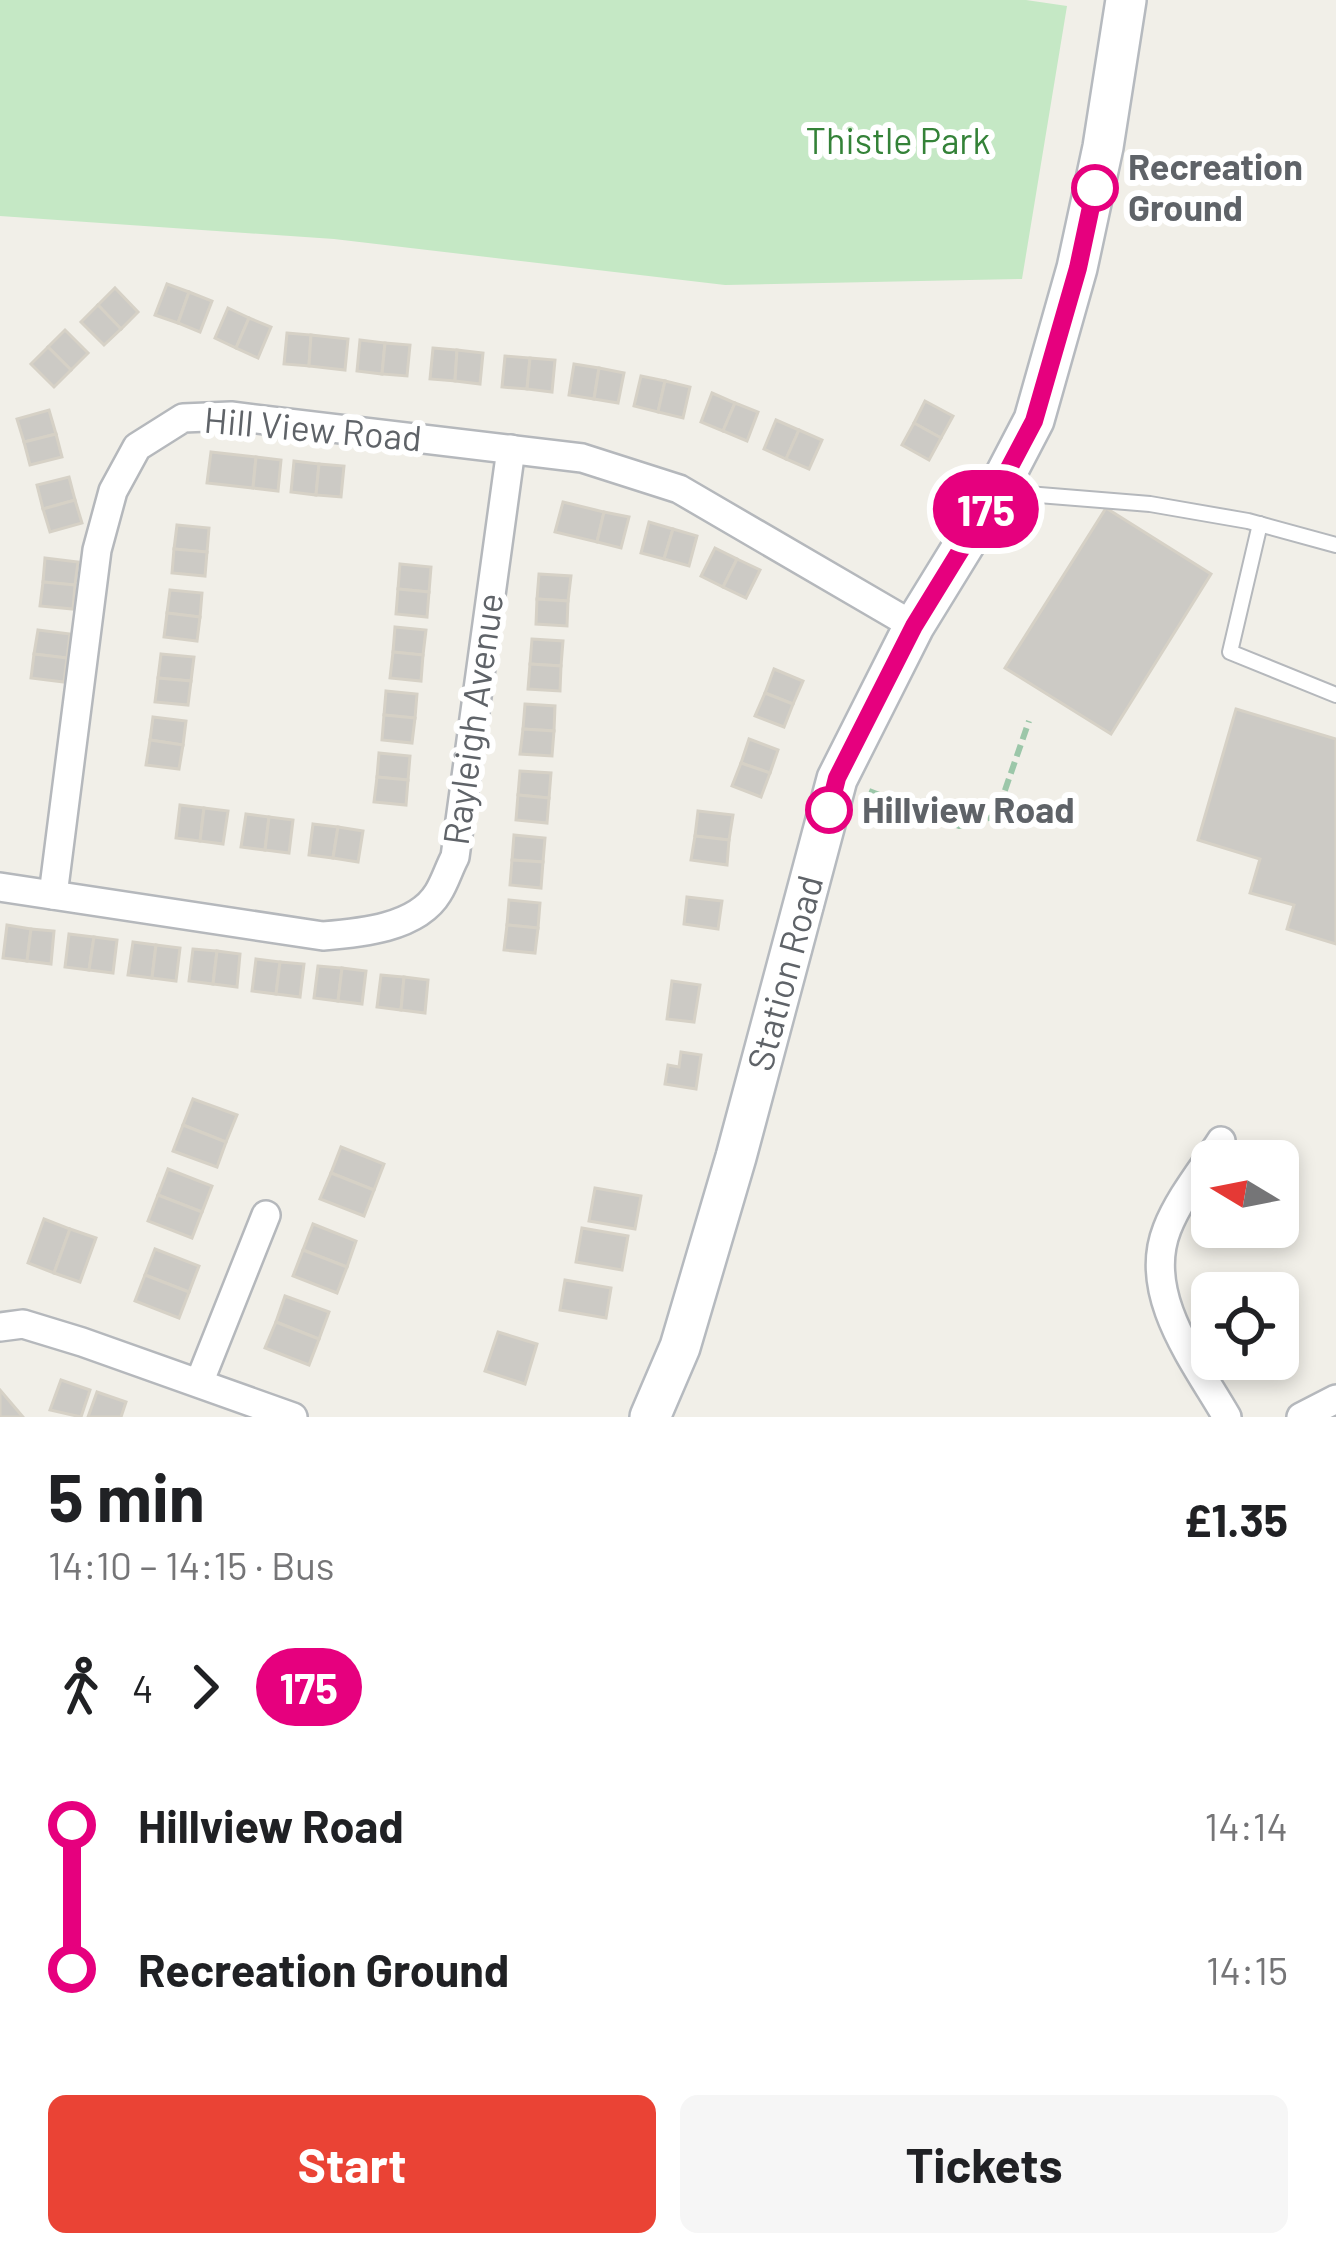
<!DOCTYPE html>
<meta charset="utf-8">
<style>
:root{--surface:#fff;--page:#f6f6f6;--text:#202124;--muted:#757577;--accent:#ea4335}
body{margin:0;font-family:Barlow,sans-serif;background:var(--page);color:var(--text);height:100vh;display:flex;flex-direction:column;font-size:45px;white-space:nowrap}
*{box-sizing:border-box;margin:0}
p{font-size:39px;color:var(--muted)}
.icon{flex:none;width:66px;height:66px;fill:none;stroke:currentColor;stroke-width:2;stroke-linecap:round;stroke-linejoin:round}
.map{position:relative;height:1417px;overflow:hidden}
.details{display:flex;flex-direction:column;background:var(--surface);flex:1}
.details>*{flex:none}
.badge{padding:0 24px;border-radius:39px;font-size:42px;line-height:78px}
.needle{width:78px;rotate:280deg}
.tools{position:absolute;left:1191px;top:1140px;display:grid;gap:24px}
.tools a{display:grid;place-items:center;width:108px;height:108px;border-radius:18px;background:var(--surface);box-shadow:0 6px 18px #0003;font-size:60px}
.map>.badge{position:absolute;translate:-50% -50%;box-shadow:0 0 0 6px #fff}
.legs{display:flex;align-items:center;gap:18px;height:132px;padding:0 48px;font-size:39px}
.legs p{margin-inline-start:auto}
.summary{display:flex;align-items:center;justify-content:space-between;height:204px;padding:0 48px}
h1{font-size:66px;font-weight:700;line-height:90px}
.cta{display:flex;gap:24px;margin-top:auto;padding:24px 48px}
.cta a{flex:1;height:138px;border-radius:18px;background:var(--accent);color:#fff;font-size:48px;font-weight:700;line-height:138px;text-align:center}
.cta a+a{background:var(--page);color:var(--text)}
ul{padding:0 48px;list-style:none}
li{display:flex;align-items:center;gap:42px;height:144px;font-size:45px}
li i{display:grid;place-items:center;width:18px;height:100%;margin:0 15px;background:currentColor}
li i::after{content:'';width:30px;height:30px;margin:-15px;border:9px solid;border-radius:50%;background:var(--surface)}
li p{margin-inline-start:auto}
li:first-child i{background:linear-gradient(#0000 50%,currentColor 0)}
li:last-child i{background:linear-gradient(currentColor 50%,#0000 0)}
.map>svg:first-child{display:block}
.green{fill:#c5e8c5}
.building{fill:#cccac5;stroke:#d6d1c6;stroke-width:3}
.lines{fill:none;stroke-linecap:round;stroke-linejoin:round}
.lane-casing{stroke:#b5b8bc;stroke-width:18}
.street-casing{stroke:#b5b8bc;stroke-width:32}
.secondary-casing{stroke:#b6babf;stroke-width:44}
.path{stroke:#9cc7a9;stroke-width:6;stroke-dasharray:12 6;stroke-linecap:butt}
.lane{stroke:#fff;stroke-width:14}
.street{stroke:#fff;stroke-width:27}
.secondary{stroke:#fff;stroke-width:39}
.line-1-casing{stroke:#fff;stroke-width:27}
.line-1{stroke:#e6007e;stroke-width:18}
.stop-1-dot{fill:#fff;stroke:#e6007e;stroke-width:6}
.labels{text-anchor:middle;stroke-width:12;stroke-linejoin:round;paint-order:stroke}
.park-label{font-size:36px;fill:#348238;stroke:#fff}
.stop-label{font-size:36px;font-weight:bold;fill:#5f6368;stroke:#fff;text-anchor:start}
.street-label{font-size:36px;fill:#5f6368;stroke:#fff}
</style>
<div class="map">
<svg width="1336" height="1417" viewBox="0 0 1336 1417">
<rect width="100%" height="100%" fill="#f1efe8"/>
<path class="green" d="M0 0H1026L1067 6 1022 279 725 285 334 239 0 216Z"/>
<g class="building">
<path d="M167 284 189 292 178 323 155 315Z"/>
<path d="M115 288 138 312 121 329 98 305Z"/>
<path d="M189 292 212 301 200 332 178 323Z"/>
<path d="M98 305 121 329 104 345 81 322Z"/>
<path d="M228 308 249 318 236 348 215 338Z"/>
<path d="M249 318 271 327 258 358 236 348Z"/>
<path d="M65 330 88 353 71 370 48 347Z"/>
<path d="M287 333 311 335 309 366 284 364Z"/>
<path d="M311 335 348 339 345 370 309 366Z"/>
<path d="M360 340 385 343 382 374 357 371Z"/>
<path d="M385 343 410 345 407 376 382 374Z"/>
<path d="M48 347 71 370 54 387 31 364Z"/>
<path d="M433 348 457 350 455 381 430 379Z"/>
<path d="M457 350 483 353 480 384 455 381Z"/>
<path d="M505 356 530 358 527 389 502 387Z"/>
<path d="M530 358 555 360 552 392 527 389Z"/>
<path d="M574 364 599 368 594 399 569 395Z"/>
<path d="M599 368 624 373 618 403 594 399Z"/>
<path d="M641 376 665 381 658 412 634 406Z"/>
<path d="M665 381 690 387 683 418 658 412Z"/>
<path d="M712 393 735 403 723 431 701 422Z"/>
<path d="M925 401 953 416 941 438 914 423Z"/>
<path d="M735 403 758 412 747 441 723 431Z"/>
<path d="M49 410 56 434 24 442 17 419Z"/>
<path d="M776 420 799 430 786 459 764 449Z"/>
<path d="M914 423 941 438 929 460 902 445Z"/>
<path d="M799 430 822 440 809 469 786 459Z"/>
<path d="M56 434 62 457 30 465 24 442Z"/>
<path d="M211 452 256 457 253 488 207 483Z"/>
<path d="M256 457 281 460 278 491 253 488Z"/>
<path d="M294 461 319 464 316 495 291 492Z"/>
<path d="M319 464 344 466 341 497 316 495Z"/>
<path d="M69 477 75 500 43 509 37 485Z"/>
<path d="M75 500 82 523 50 532 43 509Z"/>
<path d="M563 502 604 512 597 542 555 532Z"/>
<path d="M1106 508 1211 574 1111 734 1005 668Z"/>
<path d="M604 512 629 517 621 548 597 542Z"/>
<path d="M649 522 673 529 664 559 641 553Z"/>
<path d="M177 525 209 528 207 552 174 549Z"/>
<path d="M673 529 697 536 689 566 664 559Z"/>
<path d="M715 548 737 559 723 587 701 576Z"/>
<path d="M174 549 207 552 205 576 172 573Z"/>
<path d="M45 558 78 562 75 585 43 582Z"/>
<path d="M737 559 760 570 746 598 723 587Z"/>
<path d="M400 564 431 567 429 592 398 589Z"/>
<path d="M539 574 571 576 568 601 537 599Z"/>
<path d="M43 582 75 585 73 609 40 606Z"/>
<path d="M398 589 429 592 427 617 396 614Z"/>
<path d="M170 590 202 593 200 617 167 613Z"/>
<path d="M537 599 568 601 567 626 536 624Z"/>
<path d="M167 613 200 617 197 641 164 637Z"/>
<path d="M395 627 426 630 423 655 393 652Z"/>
<path d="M38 630 70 634 67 658 34 654Z"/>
<path d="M532 639 563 641 561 666 530 664Z"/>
<path d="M393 652 423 655 421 681 390 678Z"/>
<path d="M34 654 67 658 64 682 31 678Z"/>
<path d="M161 654 194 657 191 681 158 678Z"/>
<path d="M530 664 561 666 560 691 528 689Z"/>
<path d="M774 669 803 681 793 704 765 693Z"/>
<path d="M158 678 191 681 188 705 155 702Z"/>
<path d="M386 691 417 694 415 718 384 715Z"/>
<path d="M765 693 793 704 784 727 755 716Z"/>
<path d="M525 704 555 706 554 731 523 729Z"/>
<path d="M1236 709 1336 739V944L1287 929 1294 905 1250 893 1260 859 1198 840Z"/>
<path d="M384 715 415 718 412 743 382 740Z"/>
<path d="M153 717 186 721 183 745 150 740Z"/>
<path d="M523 729 554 731 552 756 520 754Z"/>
<path d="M749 739 778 750 770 773 741 763Z"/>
<path d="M150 740 183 745 179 769 146 765Z"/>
<path d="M379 753 410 756 408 780 377 777Z"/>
<path d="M741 763 770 773 761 797 732 786Z"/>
<path d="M520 771 551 773 549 798 518 795Z"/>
<path d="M377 777 408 780 406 805 374 802Z"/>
<path d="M518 795 549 798 547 823 516 820Z"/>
<path d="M180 805 204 808 200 841 176 838Z"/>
<path d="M204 808 228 811 223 844 200 841Z"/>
<path d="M698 811 733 815 729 840 695 836Z"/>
<path d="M246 814 269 817 265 850 241 847Z"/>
<path d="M269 817 293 820 289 853 265 850Z"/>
<path d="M313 824 338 827 333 858 309 855Z"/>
<path d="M338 827 363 831 358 862 333 858Z"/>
<path d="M514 835 545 838 543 862 512 860Z"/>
<path d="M695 836 729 840 727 865 691 860Z"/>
<path d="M512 860 543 862 541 888 510 885Z"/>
<path d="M687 897 722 901 718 929 684 924Z"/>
<path d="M509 900 540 903 538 928 507 925Z"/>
<path d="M7 925 31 929 27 961 3 958Z"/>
<path d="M507 925 538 928 535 953 504 950Z"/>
<path d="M31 929 54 931 51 964 27 961Z"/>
<path d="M69 934 94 937 89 970 65 967Z"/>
<path d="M94 937 117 940 113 973 89 970Z"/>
<path d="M133 942 156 945 152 978 128 975Z"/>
<path d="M156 945 180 948 176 981 152 978Z"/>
<path d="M193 949 217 951 213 984 189 981Z"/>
<path d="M217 951 240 954 237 987 213 984Z"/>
<path d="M256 959 280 962 276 994 252 991Z"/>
<path d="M280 962 304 964 300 997 276 994Z"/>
<path d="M318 966 342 968 338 1001 314 998Z"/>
<path d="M342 968 366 971 362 1004 338 1001Z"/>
<path d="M381 975 404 977 401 1010 377 1007Z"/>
<path d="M404 977 428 980 425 1013 401 1010Z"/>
<path d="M672 981 700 985 694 1022 667 1019Z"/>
<path d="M681 1052 701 1055 696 1089 665 1084 668 1065 679 1067Z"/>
<path d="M193 1099 237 1115 226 1142 183 1125Z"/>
<path d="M183 1125 226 1142 217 1167 173 1151Z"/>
<path d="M341 1147 384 1164 374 1190 331 1173Z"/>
<path d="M168 1169 212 1186 202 1212 158 1195Z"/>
<path d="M331 1173 374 1190 364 1216 320 1199Z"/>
<path d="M595 1188 641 1196 635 1229 589 1221Z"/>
<path d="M158 1195 202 1212 192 1238 148 1221Z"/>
<path d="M44 1219 70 1229 54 1273 28 1263Z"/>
<path d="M313 1224 356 1241 347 1267 303 1250Z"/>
<path d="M582 1228 628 1236 622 1270 576 1262Z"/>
<path d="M70 1229 96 1238 80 1282 54 1273Z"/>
<path d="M155 1249 199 1266 189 1292 145 1275Z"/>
<path d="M303 1250 347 1267 337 1293 293 1276Z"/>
<path d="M145 1275 189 1292 179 1318 135 1301Z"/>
<path d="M565 1280 611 1288 606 1318 560 1310Z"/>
<path d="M285 1296 329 1312 319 1339 276 1322Z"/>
<path d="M276 1322 319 1339 309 1365 265 1348Z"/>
<path d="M498 1332 537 1344 525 1384 485 1371Z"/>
<path d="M61 1380 90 1390 81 1417 50 1410Z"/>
<path d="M0 1390 23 1417H0Z"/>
<path d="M97 1392 126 1402 121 1417H88Z"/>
</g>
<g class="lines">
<defs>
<g id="lane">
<path d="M1002 492 1150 504 1248 521 1336 545"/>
<path d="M1260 524 1230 652 1336 695"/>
</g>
<g id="street">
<path d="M0 887 323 936C360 933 417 928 438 893 445 882 449 868 455 857L511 449"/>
<path d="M53 895 97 550 113 491 137 447 183 418 231 416 582 458 679 489 914 626"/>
<path d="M1221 1141C1203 1169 1179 1198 1167 1229 1141 1295 1196 1363 1227 1417"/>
<path d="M0 1327 23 1324 82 1342 293 1417"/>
<path d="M199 1383 266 1215"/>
<path d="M1301 1417 1336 1399"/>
</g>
<path id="secondary" d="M650 1417 680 1347 736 1157 837 779 914 626 997 491 1034 420 1077 268 1103 147 1126 0"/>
</defs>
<use href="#lane" class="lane-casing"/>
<use href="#street" class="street-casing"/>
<use href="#secondary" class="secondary-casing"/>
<path class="path" d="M869 791 959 826 996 816 1029 721"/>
<use href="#lane" class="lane"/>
<use href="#street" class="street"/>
<use href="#secondary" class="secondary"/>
</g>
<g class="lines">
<defs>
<path id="line-1" d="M829 810 837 778 914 626 997 491 1034 421 1078 268 1095 188"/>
</defs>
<use href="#line-1" class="line-1-casing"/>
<use href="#line-1" class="line-1"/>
</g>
<g class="stop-1-dot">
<circle cx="1095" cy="188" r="21"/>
<circle cx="829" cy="810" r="21"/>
</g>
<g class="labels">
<g class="park-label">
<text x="898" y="154">Thistle Park</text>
</g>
<g class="stop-label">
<text x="1128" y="180">Recreation<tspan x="1128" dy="41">Ground</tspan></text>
<text x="862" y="823">Hillview Road</text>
</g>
<g class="street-label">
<text transform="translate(313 429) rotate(5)" y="13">Hill View Road</text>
<text transform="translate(473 719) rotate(-82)" y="13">Rayleigh Avenue</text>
<text transform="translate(785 973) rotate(-75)" y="13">Station Road</text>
</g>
</g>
</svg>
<div class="tools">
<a><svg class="needle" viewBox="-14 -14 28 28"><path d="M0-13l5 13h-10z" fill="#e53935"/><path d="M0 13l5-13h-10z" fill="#757577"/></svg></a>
<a><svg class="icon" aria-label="locate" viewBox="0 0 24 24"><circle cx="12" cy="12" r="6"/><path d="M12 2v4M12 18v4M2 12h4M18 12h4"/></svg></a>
</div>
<b class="badge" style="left:986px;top:509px;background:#e6007e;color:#fff">175</b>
</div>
<section class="details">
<div class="summary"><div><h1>5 min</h1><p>14:10 – 14:15 · Bus</p></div><b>£1.35</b></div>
<div class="legs"><svg class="icon" aria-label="walk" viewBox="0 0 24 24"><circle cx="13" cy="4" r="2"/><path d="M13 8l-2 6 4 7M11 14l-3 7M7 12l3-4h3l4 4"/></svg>4<svg class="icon" aria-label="forward" viewBox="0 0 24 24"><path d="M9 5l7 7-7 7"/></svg><b class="badge" style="background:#e6007e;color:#fff">175</b></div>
<ul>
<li><i style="color:#e6007e"></i><b>Hillview Road</b><p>14:14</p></li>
<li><i style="color:#e6007e"></i><b>Recreation Ground</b><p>14:15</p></li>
</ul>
<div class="cta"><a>Start</a><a>Tickets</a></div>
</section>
